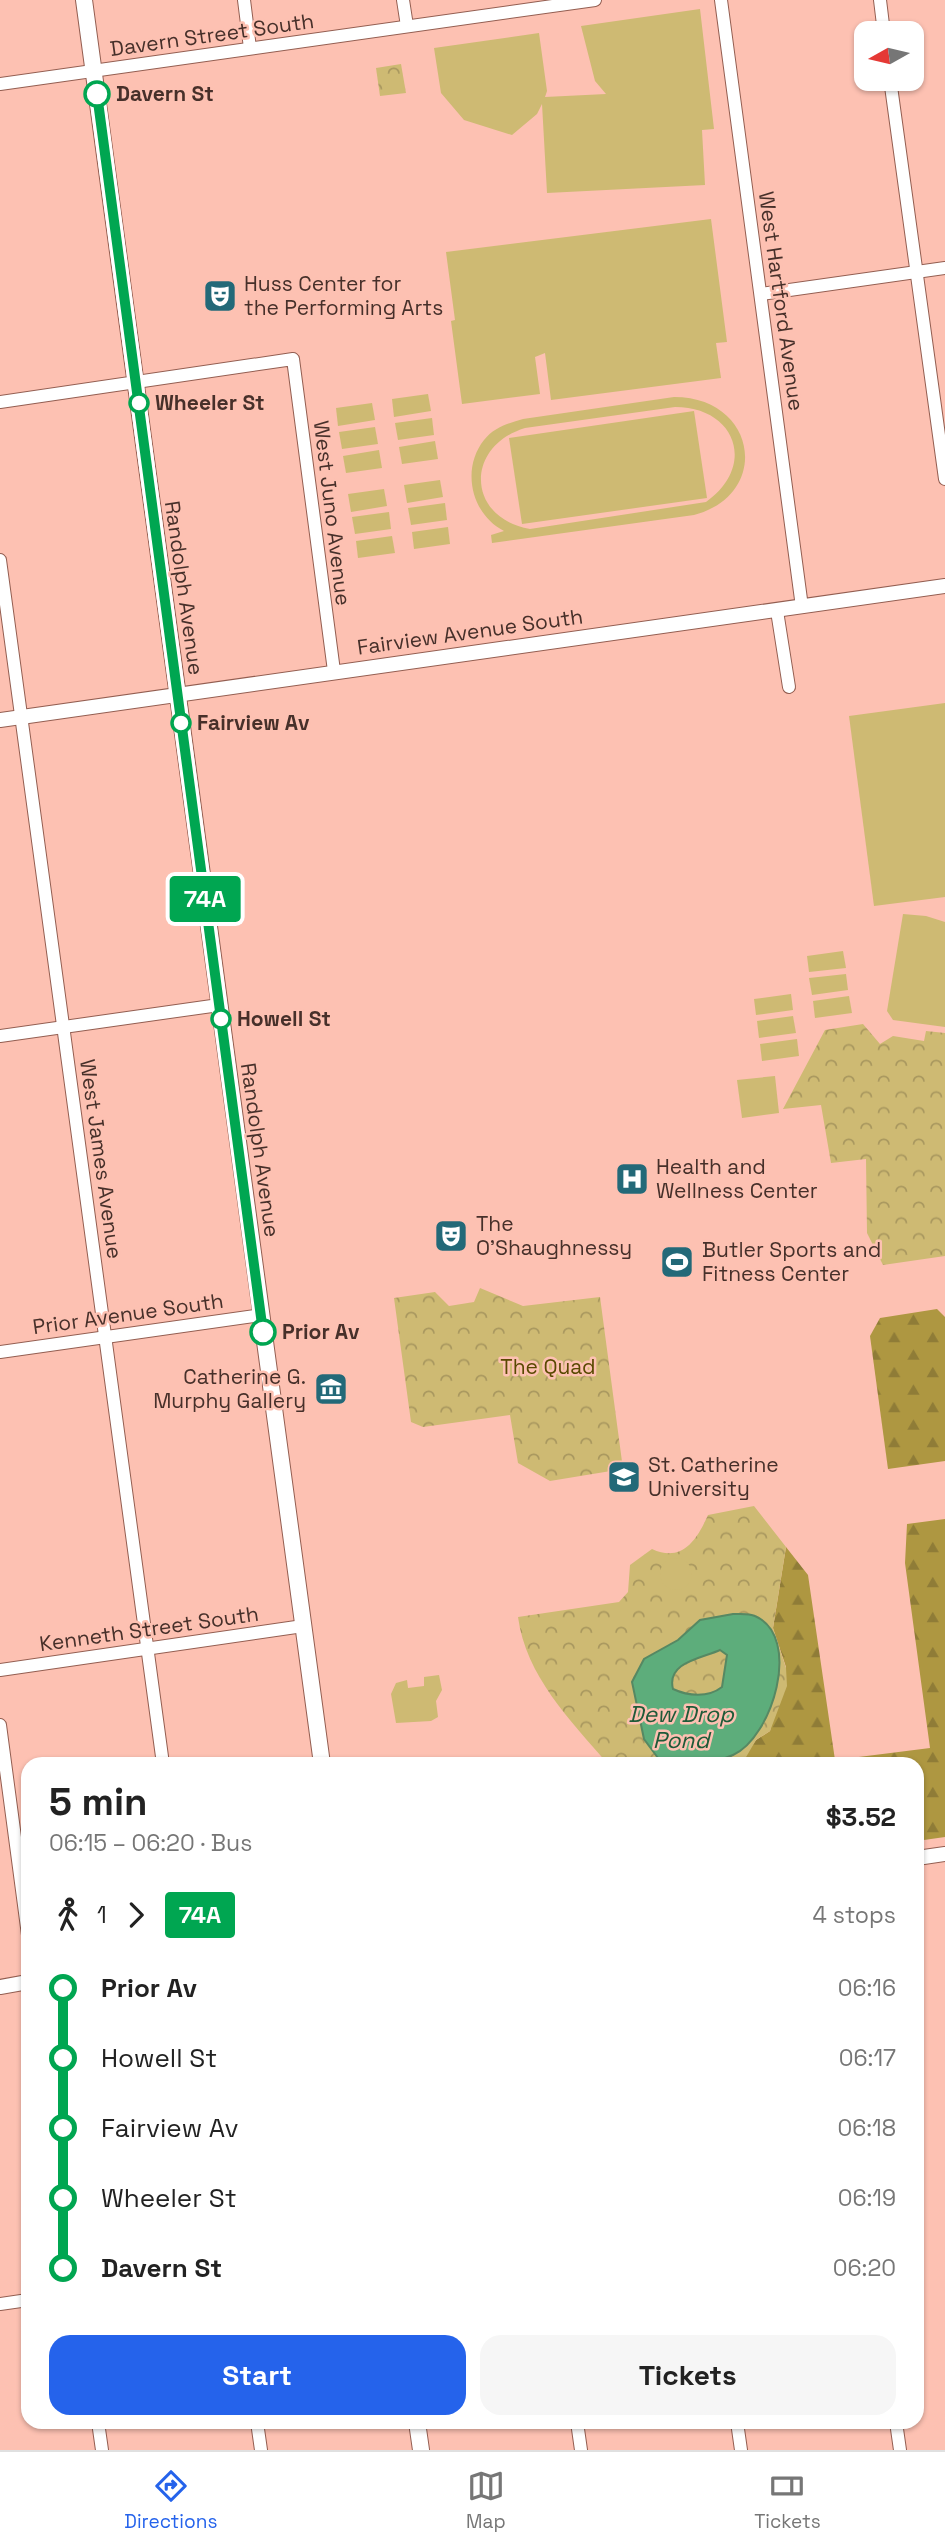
<!DOCTYPE html>
<meta charset="utf-8">
<style>
:root{--surface:#fff;--page:#f6f6f6;--text:#222;--muted:#767676;--line:#e0e0e0;--accent:#2563eb}
body{margin:0;font-family:"Space Grotesk",sans-serif;background:var(--page);color:var(--text);height:100vh;display:flex;flex-direction:column;font-size:26px;white-space:nowrap}
*{box-sizing:border-box;margin:0}
p{font-size:23px;color:var(--muted)}
.icon{flex:none;width:38px;height:38px;fill:none;stroke:currentColor;stroke-width:2;stroke-linecap:round;stroke-linejoin:round}
.map{position:relative;flex:1;overflow:hidden}
.side{position:absolute;left:21px;top:1757px;width:903px;height:672px;display:flex;flex-direction:column;background:var(--surface);border-radius:21px;box-shadow:0 2px 5px #0004}
.side>*{flex:none}
.badge{padding:0 14px;border-radius:5px;font-size:24px;line-height:46px}
.needle{width:46px;rotate:262deg}
.fabs{position:absolute;left:854px;top:21px;display:grid;gap:14px}
.fabs a{display:grid;place-items:center;width:70px;height:70px;border-radius:14px;background:var(--surface);box-shadow:0 2px 5px #0004;font-size:35px}
.map>.badge{position:absolute;translate:-50% -50%;box-shadow:0 0 0 4px #fff}
.legs{display:flex;align-items:center;gap:10px;height:77px;padding:0 28px;font-size:23px}
.legs p{margin-inline-start:auto}
.summary{display:flex;align-items:center;justify-content:space-between;height:119px;padding:0 28px}
h1{font-size:38px;font-weight:800;line-height:52px}
.primary-button{display:flex;gap:14px;margin-top:auto;padding:14px 28px}
.primary-button a{flex:1;height:80px;border-radius:21px;background:var(--accent);color:#fff;font-size:28px;font-weight:800;line-height:80px;text-align:center}
.primary-button a+a{background:var(--page);color:var(--text)}
ul{padding:0 28px;list-style:none}
li{display:flex;align-items:center;gap:24px;height:70px;font-size:26px}
li i{display:grid;place-items:center;width:10px;height:100%;margin:0 9px;background:currentColor}
li i::after{content:'';width:18px;height:18px;margin:-9px;border:5px solid;border-radius:50%;background:var(--surface)}
li p{margin-inline-start:auto}
li:first-child i{background:linear-gradient(#0000 50%,currentColor 0)}
li:last-child i{background:linear-gradient(currentColor 50%,#0000 0)}
.tab-bar{display:flex;justify-content:space-around;align-items:center;height:98px;border-top:2px solid var(--line);background:var(--surface);font-size:19px;color:var(--muted)}
.tab-bar a{display:grid;justify-items:center;gap:4px}
.tab-bar .on{color:var(--accent)}
.map>svg:first-child{display:block}
.forest{fill:url(#forest-firs)}
.park{fill:url(#park-crowns)}
.garden{fill:#ceba73;fill-rule:evenodd}
.water{fill:#5dad7b;stroke:#568863;stroke-width:2;fill-rule:evenodd}
.lines{fill:none;stroke-linecap:round;stroke-linejoin:round}
.minor-casing{stroke:#935e51;stroke-width:14}
.tertiary-casing{stroke:#935e51;stroke-width:16}
.secondary-casing{stroke:#935e51;stroke-width:18}
.minor{stroke:#fff;stroke-width:12}
.tertiary{stroke:#fff;stroke-width:14}
.secondary{stroke:#fff;stroke-width:16}
.line-1-casing{stroke:#fff;stroke-width:16}
.line-1{stroke:#00a651;stroke-width:10}
.stop-1-dot{fill:#fff;stroke:#00a651;stroke-width:3.5}
.labels{text-anchor:middle;stroke-width:5;stroke-linejoin:round;paint-order:stroke}
.street-label{font-size:21px;fill:#47302a;stroke:#fdc1b2}
.stop-label{font-size:21px;font-weight:bold;fill:#47302a;stroke:#fdc1b2;text-anchor:start}
.poi-label{font-size:21px;fill:#47302a;stroke:#fdc1b2;text-anchor:start}
.park-label{font-size:21px;fill:#594901;stroke:#fdc1b2}
.water-label{font-size:23px;font-style:italic;fill:#1f5a38;stroke:#fdc1b2}
</style>
<div class="map">
<svg width="945" height="2450" viewBox="0 0 945 2450">
<defs>
<pattern id="forest-firs" width="22" height="20" patternUnits="userSpaceOnUse" patternTransform="scale(1.75)"><rect width="22" height="20" fill="#ae9741"/><path d="M5 1l3.5 6h-7zM16 11l3.5 6h-7z" fill="#8f7c37"/></pattern>
<pattern id="park-crowns" width="20" height="18" patternUnits="userSpaceOnUse" patternTransform="scale(1.75)"><rect width="20" height="18" fill="#ceba73"/><path d="M2 6a3 3 0 1 1 6 0M12 15a3 3 0 1 1 6 0" fill="none" stroke="#a9985f"/></pattern>
</defs>
<rect width="100%" height="100%" fill="#fdc1b2"/>
<g class="forest">
<path d="M937 1309 945 1317V1461L888 1469 870 1336 880 1318Z"/>
<path d="M945 1519V1837L917 1841V1764H742L740 1762 756 1740 770 1731 786 1667 773 1628 786 1547 808 1575 835 1760 930 1748 905 1563 907 1524Z"/>
</g>
<g class="park">
<path d="M401 64 406 93 380 96 376 68Z"/>
<path d="M863 1024 880 1044 893 1036 924 1041 926 1031 945 1033V1256L883 1265 867 1233 866 1159 831 1163 821 1105 783 1109 825 1030Z"/>
<path d="M480 1288 523 1306 600 1297 623 1469 550 1481 518 1463 510 1415 423 1427 411 1422 394 1298 435 1292 449 1306 474 1302Z"/>
<path d="M754 1506 786 1547 773 1628 786 1668 787 1686 770 1731 756 1740 742 1764H608C570 1720 526 1676 518 1617L619 1602 628 1592 630 1565 652 1549C682 1563 697 1540 708 1515Z"/>
</g>
<g class="garden">
<path d="M700 9 714 129 702 130 705 185 547 193 542 104 537 114 512 135 464 120 441 93 434 48 539 33 547 91 545 97 606 94 595 81 581 26Z"/>
<path d="M711 219 727 342 716 343 721 378 551 400 545 353 535 357 540 394 462 404 451 321 455 320 446 252Z"/>
<path d="M428 394 431 411 394 417 392 399Z"/>
<path d="M674 397C757 397 772 494 694 515L492 543 491 535 504 531C471 514 461 469 484 440 494 427 509 423 523 419ZM675 407C736 407 757 466 706 502L530 529C467 518 464 447 525 428Z"/>
<path d="M372 403 375 420 338 426 336 408Z"/>
<path d="M694 411 707 498 522 524 509 438Z"/>
<path d="M432 418 434 435 398 440 395 423Z"/>
<path d="M375 427 378 444 342 449 339 432Z"/>
<path d="M435 441 438 459 402 464 399 447Z"/>
<path d="M379 450 382 468 346 473 343 456Z"/>
<path d="M440 480 443 497 407 503 404 485Z"/>
<path d="M384 489 387 506 351 512 348 494Z"/>
<path d="M445 503 447 520 411 525 408 508Z"/>
<path d="M389 512 391 529 355 534 352 517Z"/>
<path d="M448 527 450 544 414 549 412 532Z"/>
<path d="M392 536 395 553 358 558 356 541Z"/>
<path d="M945 703V897L874 906 849 716Z"/>
<path d="M903 914 926 916 945 922V1027L893 1020 887 1011Z"/>
<path d="M843 951 846 968 809 972 807 956Z"/>
<path d="M846 974 848 990 812 995 809 978Z"/>
<path d="M791 994 793 1010 756 1015 754 999Z"/>
<path d="M849 996 852 1013 815 1018 813 1001Z"/>
<path d="M793 1016 796 1033 759 1038 757 1021Z"/>
<path d="M797 1039 799 1056 762 1061 760 1044Z"/>
<path d="M775 1076 779 1113 742 1118 737 1080Z"/>
<circle cx="676" cy="1574" r="16"/>
<path d="M439 1675 442 1690 436 1701 438 1717 431 1721 396 1723 391 1694 396 1683 407 1680 408 1688 424 1686V1677Z"/>
</g>
<path class="water" d="M733 1614C739 1614 749 1613 755 1616 803 1637 772 1738 733 1755 711 1765 681 1765 658 1758L644 1739 632 1682 644 1659 678 1640 700 1620ZM720 1650 727 1655 722 1687C708 1698 688 1696 673 1689 666 1662 703 1658 720 1650Z"/>
<g class="lines">
<defs>
<g id="minor">
<path d="M244 0 250 48"/>
<path d="M403 0 407 26"/>
<path d="M721 0 802 607"/>
<path d="M880 0 884 33"/>
<path d="M890 79 945 479"/>
<path d="M0 84 595 0"/>
<path d="M761 294 945 268"/>
<path d="M0 402 293 359 334 671"/>
<path d="M0 560 163 1764"/>
<path d="M777 611 789 687"/>
<path d="M0 1036 219 1005"/>
<path d="M0 1352 261 1315"/>
<path d="M0 1670 303 1626"/>
<path d="M0 1725 28 1935"/>
<path d="M0 2304 28 2300"/>
<path d="M98 2422 102 2450"/>
<path d="M257 2422 261 2450"/>
<path d="M577 2422 581 2450"/>
<path d="M737 2422 741 2450"/>
<path d="M896 2422 900 2450"/>
</g>
<g id="tertiary">
<path d="M0 720 945 586"/>
<path d="M917 1858 945 1854"/>
<path d="M0 1987 28 1982"/>
</g>
<g id="secondary">
<path d="M84 0 322 1764"/>
<path d="M417 2422 421 2450"/>
</g>
</defs>
<use href="#minor" class="minor-casing"/>
<use href="#tertiary" class="tertiary-casing"/>
<use href="#secondary" class="secondary-casing"/>
<use href="#minor" class="minor"/>
<use href="#tertiary" class="tertiary"/>
<use href="#secondary" class="secondary"/>
</g>
<g class="lines">
<defs>
<path id="line-1" d="M97 94 263 1332"/>
</defs>
<use href="#line-1" class="line-1-casing"/>
<use href="#line-1" class="line-1"/>
</g>
<defs>
<symbol id="theatre-square" viewBox="-11 -11 22 22"><rect x="-9" y="-9" width="18" height="18" rx="4" fill="#236978" stroke="#fdc1b2"/><path d="M-5-5.5Q0-4 5-5.5V0Q5 5 0 6Q-5 5-5 0ZM-3.3-2.5H-1v1.5H-3.3ZM1-2.5H3.3v1.5H1ZM-2.8 1Q0 5.5 2.8 1Z" fill="#fff"/></symbol>
<symbol id="hospital-square" viewBox="-11 -11 22 22"><rect x="-9" y="-9" width="18" height="18" rx="4" fill="#236978" stroke="#fdc1b2"/><path d="M-5-5h3v3.5h4V-5h3V5h-3V1.5h-4V5h-3Z" fill="#fff"/></symbol>
<symbol id="stadium-square" viewBox="-11 -11 22 22"><rect x="-9" y="-9" width="18" height="18" rx="4" fill="#236978" stroke="#fdc1b2"/><path d="M0-5a6.5 5 0 1 0 0 10a6.5 5 0 1 0 0-10ZM-3.5-1.8h7v3.6h-7Z" fill="#fff"/></symbol>
<symbol id="museum-square" viewBox="-11 -11 22 22"><rect x="-9" y="-9" width="18" height="18" rx="4" fill="#236978" stroke="#fdc1b2"/><path d="M0-6L6-3V-2H-6V-3ZM-5-1h2V3h-2ZM-1-1h2V3h-2ZM3-1h2V3H3ZM-6 4H6V6H-6Z" fill="#fff"/></symbol>
<symbol id="university-square" viewBox="-11 -11 22 22"><rect x="-9" y="-9" width="18" height="18" rx="4" fill="#236978" stroke="#fdc1b2"/><path d="M0-5L7-2L0 1L-7-2ZM-4 1L0 2.5L4 1V4Q0 6-4 4Z" fill="#fff"/></symbol>
</defs>
<g fill-rule="evenodd">
<use href="#theatre-square" x="201" y="277" width="38" height="38"/>
<use href="#hospital-square" x="613" y="1160" width="38" height="38"/>
<use href="#theatre-square" x="432" y="1217" width="38" height="38"/>
<use href="#stadium-square" x="658" y="1243" width="38" height="38"/>
<use href="#museum-square" x="312" y="1370" width="38" height="38"/>
<use href="#university-square" x="605" y="1458" width="38" height="38"/>
</g>
<g class="stop-1-dot">
<circle cx="97" cy="94" r="12"/>
<circle cx="139" cy="403" r="9"/>
<circle cx="181" cy="723" r="9"/>
<circle cx="221" cy="1019" r="9"/>
<circle cx="263" cy="1332" r="12"/>
</g>
<g class="labels">
<g class="street-label">
<text transform="translate(212 35) rotate(-8)" y="7">Davern Street South</text>
<text transform="translate(781 301) rotate(82)" y="7">West Hartford Avenue</text>
<text transform="translate(332 513) rotate(83)" y="7">West Juno Avenue</text>
<text transform="translate(184 588) rotate(82)" y="7">Randolph Avenue</text>
<text transform="translate(470 632) rotate(-8)" y="7">Fairview Avenue South</text>
<text transform="translate(260 1150) rotate(82)" y="7">Randolph Avenue</text>
<text transform="translate(101 1159) rotate(82)" y="7">West James Avenue</text>
<text transform="translate(128 1314) rotate(-8)" y="7">Prior Avenue South</text>
<text transform="translate(149 1629) rotate(-8)" y="7">Kenneth Street South</text>
</g>
<g class="stop-label">
<text x="116" y="101">Davern St</text>
<text x="155" y="410">Wheeler St</text>
<text x="197" y="730">Fairview Av</text>
<text x="237" y="1026">Howell St</text>
<text x="282" y="1339">Prior Av</text>
</g>
<g class="poi-label">
<text x="244" y="291">Huss Center for<tspan x="244" dy="24">the Performing Arts</tspan></text>
<text x="656" y="1174">Health and<tspan x="656" dy="24">Wellness Center</tspan></text>
<text x="476" y="1231">The<tspan x="476" dy="24">O'Shaughnessy</tspan></text>
<text x="702" y="1257">Butler Sports and<tspan x="702" dy="24">Fitness Center</tspan></text>
<text x="306" y="1384" text-anchor="end">Catherine G.<tspan x="306" dy="24">Murphy Gallery</tspan></text>
<text x="648" y="1472">St. Catherine<tspan x="648" dy="24">University</tspan></text>
</g>
<g class="park-label">
<text x="548" y="1374">The Quad</text>
</g>
<g class="water-label">
<text x="681" y="1722">Dew Drop<tspan x="681" dy="26">Pond</tspan></text>
</g>
</g>
</svg>
<div class="fabs">
<a><svg class="needle" viewBox="-14 -14 28 28"><path d="M0-13l5 13h-10z" fill="#e53935"/><path d="M0 13l5-13h-10z" fill="#767676"/></svg></a>
</div>
<b class="badge" style="left:205px;top:899px;background:#00a651;color:#fff">74A</b>
<section class="side">
<div class="summary"><div><h1>5 min</h1><p>06:15 – 06:20 · Bus</p></div><b>$3.52</b></div>
<div class="legs"><svg class="icon" aria-label="walk" viewBox="0 0 24 24"><circle cx="13" cy="4" r="2"/><path d="M13 8l-2 6 4 7M11 14l-3 7M7 12l3-4h3l4 4"/></svg>1<svg class="icon" aria-label="forward" viewBox="0 0 24 24"><path d="M9 5l7 7-7 7"/></svg><b class="badge" style="background:#00a651;color:#fff">74A</b><p>4 stops</p></div>
<ul>
<li><i style="color:#00a651"></i><b>Prior Av</b><p>06:16</p></li>
<li><i style="color:#00a651"></i><span>Howell St</span><p>06:17</p></li>
<li><i style="color:#00a651"></i><span>Fairview Av</span><p>06:18</p></li>
<li><i style="color:#00a651"></i><span>Wheeler St</span><p>06:19</p></li>
<li><i style="color:#00a651"></i><b>Davern St</b><p>06:20</p></li>
</ul>
<div class="primary-button"><a>Start</a><a>Tickets</a></div>
</section>
</div>
<nav class="tab-bar">
<a class="on"><svg class="icon" aria-label="directions" viewBox="0 0 24 24"><path d="M12 3l9 9-9 9-9-9zM9 14v-3h6M13 9l2 2-2 2"/></svg>Directions</a>
<a><svg class="icon" aria-label="map" viewBox="0 0 24 24"><path d="M3 6l6-2 6 2 6-2v14l-6 2-6-2-6 2zM9 4v14M15 6v14"/></svg>Map</a>
<a><svg class="icon" aria-label="tickets" viewBox="0 0 24 24"><path d="M3 7h18v10H3zM15 7v10"/></svg>Tickets</a>
</nav>
